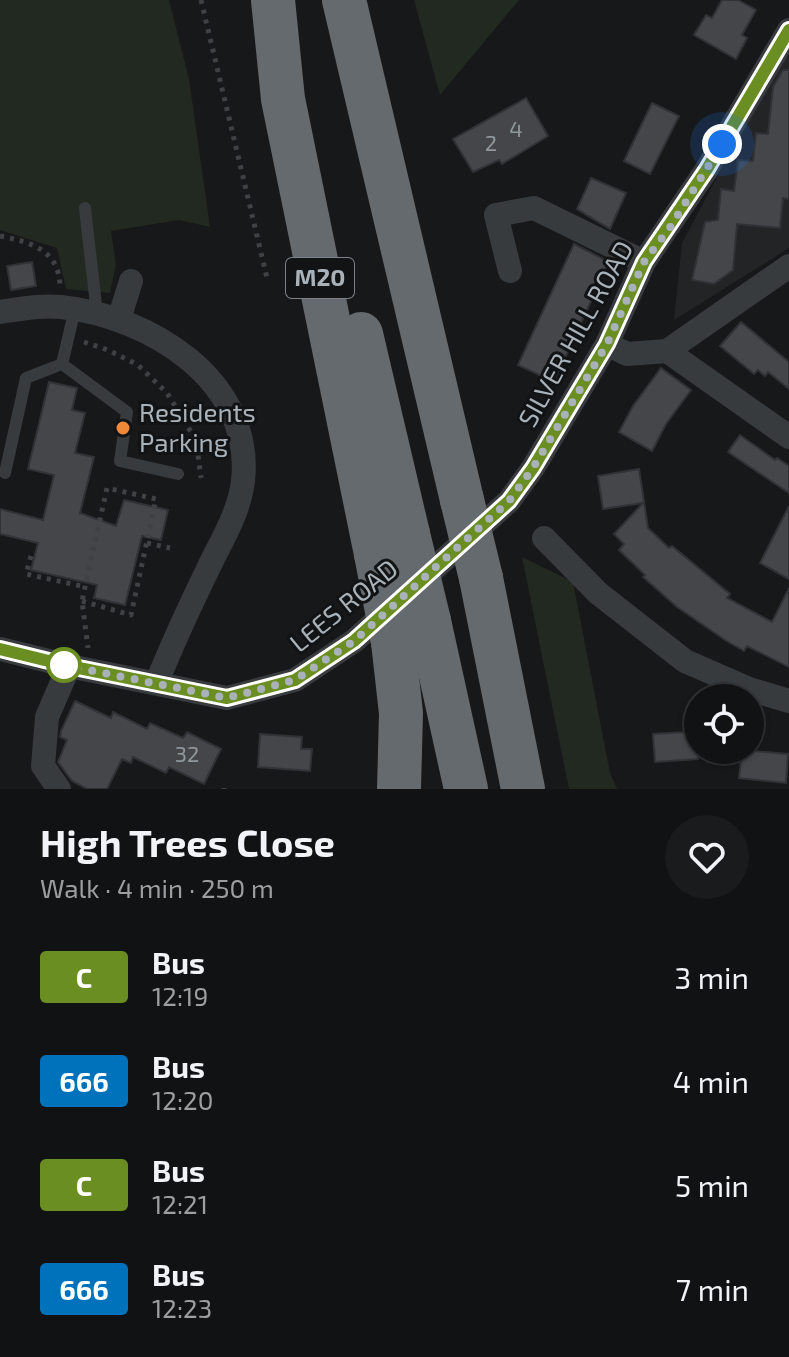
<!DOCTYPE html>
<meta charset="utf-8">
<style>
:root{--surface:#111213;--page:#1a1b1c;--text:#f1f3f6;--muted:#9c9ea0;--line:#303233}
body{margin:0;font-family:"Exo 2",sans-serif;background:var(--page);color:var(--text);height:100vh;display:flex;flex-direction:column;font-size:30px;white-space:nowrap}
*{box-sizing:border-box;margin:0}
p{font-size:26px;color:var(--muted)}
.icon{flex:none;width:44px;height:44px;fill:none;stroke:currentColor;stroke-width:2;stroke-linecap:round;stroke-linejoin:round}
.map{position:relative;height:789px;overflow:hidden}
.panel{display:flex;flex-direction:column;background:var(--surface);flex:1}
.panel>*{flex:none}
.badge{padding:0 16px;border-radius:6px;font-size:28px;line-height:52px}
.fabs{position:absolute;left:684px;top:684px;display:grid;gap:16px}
.fabs a{display:grid;place-items:center;width:80px;height:80px;border-radius:50%;background:var(--surface);box-shadow:0 2px 6px #0004,0 0 0 2px var(--line);font-size:40px}
.you{position:absolute;width:40px;height:40px;margin:-20px;border:6px solid #fff;border-radius:50%;background:#1a73e8;box-shadow:0 0 0 12px #1a73e833}
.map>.badge{position:absolute;translate:-50% -50%;box-shadow:0 0 0 4px #fff}
.round{display:grid;place-items:center;flex:none;width:84px;height:84px;border-radius:42px;background:var(--page)}
.summary{display:flex;align-items:center;justify-content:space-between;height:136px;padding:0 40px}
h1{font-size:38px;font-weight:700;line-height:60px}
ul{padding:0;list-style:none}
li{display:flex;align-items:center;gap:24px;height:104px;padding:0 40px}
li div{flex:1}
li b{display:block;font-size:30px}
li em{font-style:normal}
li .badge{min-width:88px;font-weight:700;text-align:center}
.map>svg:first-child{display:block}
.built{fill:#232426}
.green{fill:#222921}
.building{fill:#444649;stroke:#313235;stroke-width:2}
.lines{fill:none;stroke-linecap:round;stroke-linejoin:round}
.path{stroke:#3e4245;stroke-width:5;stroke-dasharray:4 6;stroke-linecap:butt}
.lane{stroke:#383b3e;stroke-width:12}
.street{stroke:#383b3e;stroke-width:24}
.highway{stroke:#656a6f;stroke-width:44}
.highway-bridge{stroke:#656a6f;stroke-width:44}
.line-casing{stroke:#fff;stroke-width:18}
.line{stroke:#6b8e23;stroke-width:12}
.walk{stroke:#aab2b9;stroke-width:8;stroke-dasharray:0 14.4}
.poi-dot{fill:#ef893a;stroke:#121314;stroke-width:3}
.stop-dot{fill:#fff;stroke:#6b8e23;stroke-width:4}
.labels{text-anchor:middle;stroke-width:6;stroke-linejoin:round;paint-order:stroke}
.number-label{font-size:22px;fill:#90979d}
.shield{fill:#121314;stroke:#7c8288;stroke-width:2}
.shield-label{font-size:24px;font-weight:bold;fill:#aab2b9}
.street-label{font-size:26px;fill:#aab2b9;stroke:#121314}
.poi-label{font-size:26px;fill:#aab2b9;stroke:#121314;text-anchor:start}
</style>
<div class="map">
<svg width="789" height="789" viewBox="0 0 789 789">
<rect width="100%" height="100%" fill="#171819"/>
<path class="built" d="M789 49V248L674 320 682 243 767 83Z"/>
<g class="green">
<path d="M0 0H169L189 79 210 227 179 220 111 231 116 265 110 293 66 289 57 248 0 230Z"/>
<path d="M414 0H519L440 95Z"/>
<path d="M522 557 573 582 610 773 617 789H569Z"/>
</g>
<g class="building">
<path d="M722 0H738L756 10 742 35 747 38 736 59 694 35 706 15 712 18Z"/>
<path d="M783 70H789V199L783 198 780 228 737 224 733 270 714 284 692 280 705 222 718 220 721 189 734 191 738 160 753 161 756 133 768 134 773 87Z"/>
<path d="M526 98 548 136 502 164 499 160 473 172 453 139Z"/>
<path d="M652 103 679 116 650 174 624 161Z"/>
<path d="M591 178 626 193 610 229 577 209Z"/>
<path d="M574 244 609 262 554 382 518 365Z"/>
<path d="M32 262 36 286 11 290 7 266Z"/>
<path d="M741 322 789 362V389L768 372 765 376 758 370 754 374 720 346Z"/>
<path d="M661 368 691 390 666 424 652 451 619 432 633 406Z"/>
<path d="M49 382 77 388 72 410 85 413 75 453 94 457 80 513 116 526 124 500 168 510 161 540 142 536 125 605 94 598 97 585 31 570 38 543 0 534V509L43 520 54 475 28 469Z"/>
<path d="M740 435 775 460 777 458 789 466V493L728 452Z"/>
<path d="M639 469 648 528 669 548 672 546 730 594 727 598 772 622 789 588V667L747 646 744 651 725 640 677 607 643 577 645 575 619 550 624 544 614 534 643 503 603 509 598 476Z"/>
<path d="M789 506V579L760 563Z"/>
<path d="M75 701 111 718 113 712 147 729 150 723 183 738 187 732 221 749 204 784 169 767 166 773 133 757 131 763 122 759 107 789H87L72 781 58 762 67 740 60 737 61 731Z"/>
<path d="M688 732 698 733V759L655 762 653 734Z"/>
<path d="M260 734 302 737 301 749H312L310 771 258 767Z"/>
<path d="M742 750 788 754 786 783 739 778Z"/>
</g>
<g class="lines">
<g class="path">
<path d="M201 0 267 278"/>
<path d="M0 236C31 242 59 250 60 286"/>
<path d="M84 342 108 350 138 365 167 393 196 440 201 478"/>
<path d="M147 543 170 548"/>
<path d="M31 556 26 574 86 587"/>
<path d="M82 601 131 615 156 499 107 488 82 601 88 648"/>
<path d="M224 789V788"/>
</g>
<g class="lane">
<path d="M85 208 97 314"/>
<path d="M62 364 75 309"/>
<path d="M5 473 26 378 62 364 127 412 120 461 178 474"/>
</g>
<g class="street">
<path d="M510 271 496 215 534 208 644 262"/>
<path d="M0 312C20 309 40 305 61 307 149 316 254 380 243 481 239 514 220 543 207 571 189 608 172 645 157 682"/>
<path d="M119 319 131 281"/>
<path d="M607 344 627 354 667 351 789 266"/>
<path d="M667 351 789 437"/>
<path d="M544 538 598 593 685 661 749 689 789 701"/>
<path d="M0 649 69 666 227 698 295 680 354 641 509 501 533 468 607 344 644 262 707 169 789 30"/>
<path d="M59 789 43 766 47 717 69 666"/>
</g>
<g class="highway">
<path d="M273 0 283 99 376 554"/>
<path d="M344 0 462 500"/>
<path d="M361 334 408 534"/>
<path d="M481 578 523 789"/>
<path d="M429 621 466 789"/>
<path d="M393 642 401 713 399 789"/>
</g>
<g class="highway-bridge">
<path d="M462 500 481 578"/>
<path d="M408 534 429 621"/>
<path d="M376 554 393 642"/>
</g>
</g>
<g class="lines">
<defs>
<path id="line" d="M0 649 69 666 227 698 295 680 354 641 509 501 533 468 607 344 644 262 707 169 789 30"/>
</defs>
<use href="#line" class="line-casing"/>
<use href="#line" class="line"/>
<path class="walk" d="M64 665 227 698 295 680 354 641 509 501 533 468 607 344 644 262 671 226 722 144"/>
</g>
<circle class="poi-dot" cx="123" cy="428" r="8"/>
<circle class="stop-dot" cx="64" cy="665" r="16"/>
<g class="labels">
<g class="number-label">
<text x="516" y="137">4</text>
<text x="491" y="151">2</text>
<text x="187" y="762">32</text>
</g>
<rect class="shield" x="286" y="258" width="68" height="40" rx="6"/>
<g class="shield-label">
<text x="320" y="286">M20</text>
</g>
<g class="street-label">
<text transform="translate(576 334) rotate(-61)" y="9">SILVER HILL ROAD</text>
<text transform="translate(344 606) rotate(-39)" y="9">LEES ROAD</text>
</g>
<g class="poi-label">
<text x="139" y="422">Residents<tspan x="139" dy="30">Parking</tspan></text>
</g>
</g>
</svg>
<div class="fabs">
<a><svg class="icon" aria-label="locate" viewBox="0 0 24 24"><circle cx="12" cy="12" r="6"/><path d="M12 2v4M12 18v4M2 12h4M18 12h4"/></svg></a>
</div>
<div class="you" style="left:722px;top:144px"></div>
</div>
<section class="panel">
<div class="summary"><div><h1>High Trees Close</h1><p>Walk · 4 min · 250 m</p></div><a class="round"><svg class="icon" aria-label="heart" viewBox="0 0 24 24"><path d="M12 20l-8-8c-3-5 5-10 8-4 3-6 11-1 8 4z"/></svg></a></div>
<ul>
<li><span class="badge" style="background:#6b8e23;color:#fff">C</span><div><b>Bus</b><p>12:19</p></div><em>3 min</em></li>
<li><span class="badge" style="background:#0072bc;color:#fff">666</span><div><b>Bus</b><p>12:20</p></div><em>4 min</em></li>
<li><span class="badge" style="background:#6b8e23;color:#fff">C</span><div><b>Bus</b><p>12:21</p></div><em>5 min</em></li>
<li><span class="badge" style="background:#0072bc;color:#fff">666</span><div><b>Bus</b><p>12:23</p></div><em>7 min</em></li>
</ul>
</section>
